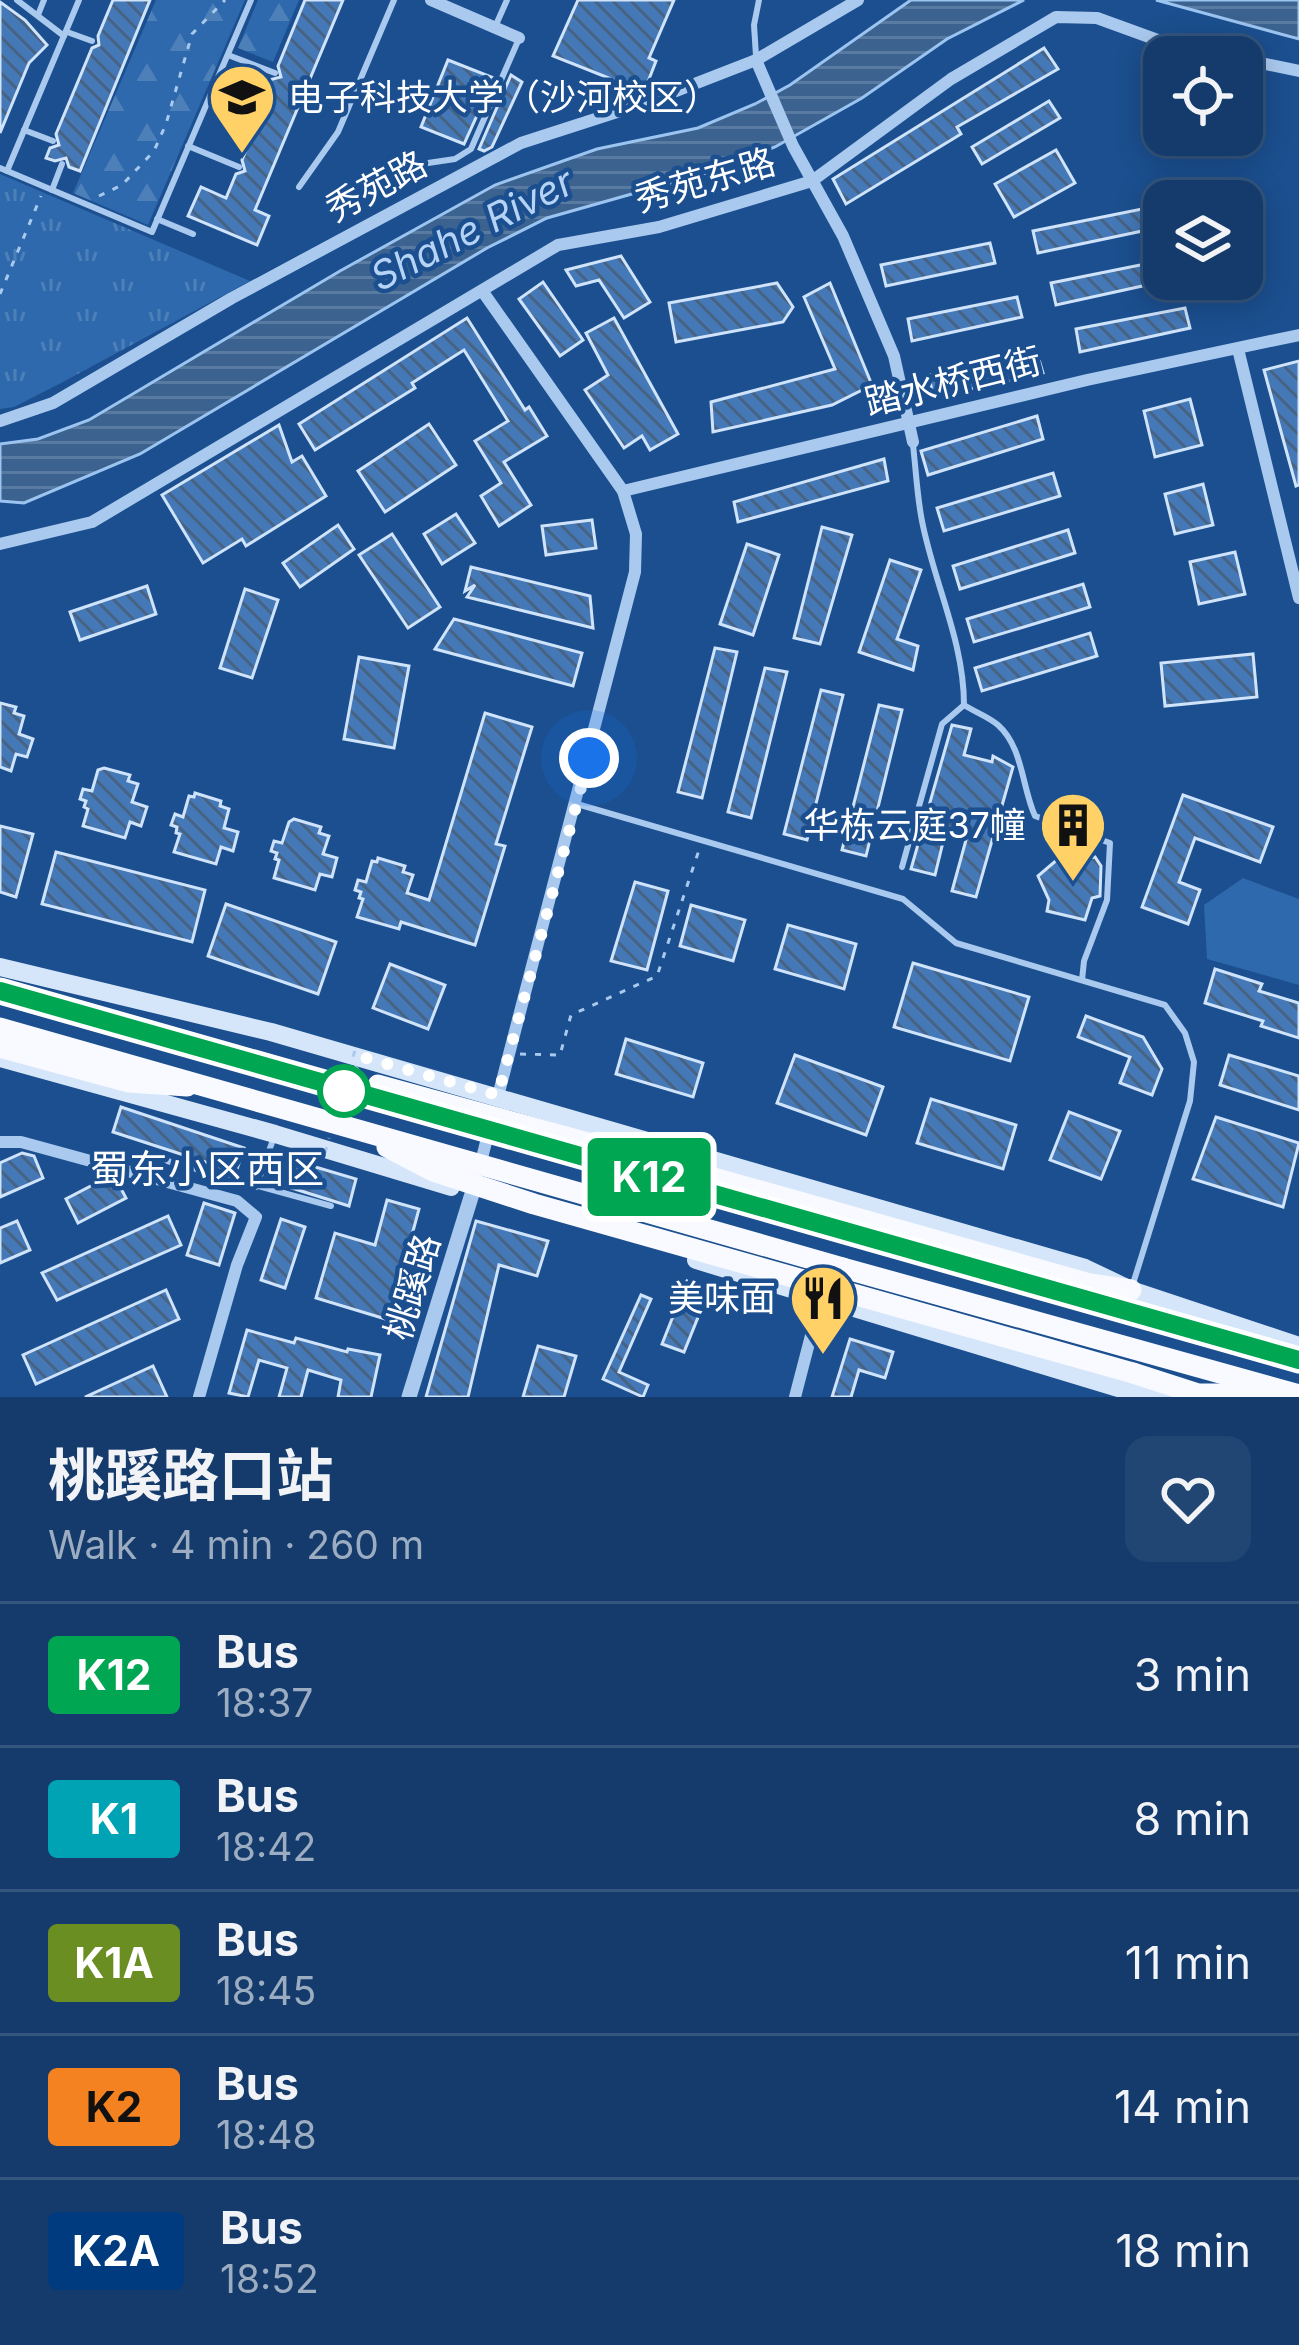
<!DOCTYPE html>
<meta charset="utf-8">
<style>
:root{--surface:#143b6b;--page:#214673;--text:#f1f3f6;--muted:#9dadc1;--line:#33557e}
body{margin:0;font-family:Inter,"Noto Sans SC",sans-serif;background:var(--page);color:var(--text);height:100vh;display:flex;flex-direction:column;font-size:45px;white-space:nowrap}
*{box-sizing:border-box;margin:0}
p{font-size:39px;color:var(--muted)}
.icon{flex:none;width:66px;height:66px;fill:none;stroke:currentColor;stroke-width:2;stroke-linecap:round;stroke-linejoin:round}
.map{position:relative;height:1397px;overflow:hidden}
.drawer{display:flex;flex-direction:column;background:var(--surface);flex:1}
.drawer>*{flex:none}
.badge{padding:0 24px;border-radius:9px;font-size:42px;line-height:78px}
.tools{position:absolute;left:1143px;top:36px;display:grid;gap:24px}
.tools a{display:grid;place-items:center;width:120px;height:120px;border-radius:24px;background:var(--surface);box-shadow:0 6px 30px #0003,0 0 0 3px var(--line);font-size:60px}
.you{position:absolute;width:60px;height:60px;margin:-30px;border:9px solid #fff;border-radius:50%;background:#1a73e8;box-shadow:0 0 0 18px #1a73e833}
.map>.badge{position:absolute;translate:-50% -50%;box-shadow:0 0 0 6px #fff}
.round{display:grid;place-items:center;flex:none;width:126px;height:126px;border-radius:24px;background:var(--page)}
.summary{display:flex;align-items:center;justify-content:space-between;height:204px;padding:0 48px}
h1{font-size:57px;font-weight:700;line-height:90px}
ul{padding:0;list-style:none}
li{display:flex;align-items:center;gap:36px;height:144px;padding:0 48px;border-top:3px solid var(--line)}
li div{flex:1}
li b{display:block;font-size:45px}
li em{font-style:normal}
li .badge{min-width:132px;font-weight:700;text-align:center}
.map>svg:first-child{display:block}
.forest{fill:url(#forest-firs)}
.park{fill:url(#park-tufts)}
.garden{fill:#2e69ad}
.water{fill:url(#water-rules);stroke:#9cc4f0;stroke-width:3}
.building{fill:url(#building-back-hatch);stroke:#cfe3fa;stroke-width:3}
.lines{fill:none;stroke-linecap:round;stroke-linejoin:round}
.path{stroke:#a9c9ee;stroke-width:3;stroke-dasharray:6 9;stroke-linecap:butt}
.service{stroke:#a9c9ee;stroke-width:6}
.minor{stroke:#a9c9ee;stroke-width:12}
.tertiary{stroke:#a9c9ee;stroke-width:15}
.secondary{stroke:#d6e6fa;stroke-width:18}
.trunk{stroke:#f8faff;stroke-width:21}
.path-bridge{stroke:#a9c9ee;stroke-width:3;stroke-dasharray:6 9;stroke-linecap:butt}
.trunk-bridge{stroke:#f8faff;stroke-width:21}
.line-casing{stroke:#fff;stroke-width:27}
.line{stroke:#00a651;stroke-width:18}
.walk{stroke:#fff;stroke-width:12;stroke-dasharray:0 21.6}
.stop-dot{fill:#fff;stroke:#00a651;stroke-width:6}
.labels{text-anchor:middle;stroke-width:9;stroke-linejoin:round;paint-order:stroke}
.poi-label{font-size:36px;fill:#fff;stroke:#1b4f8f;text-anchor:end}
.street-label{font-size:36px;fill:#fff;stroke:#1b4f8f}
.water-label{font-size:39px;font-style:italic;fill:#b5d3f5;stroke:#1b4f8f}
.neighbourhood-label{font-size:39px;fill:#fff;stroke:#1b4f8f}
</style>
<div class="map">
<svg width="1299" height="1397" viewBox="0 0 1299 1397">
<defs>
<pattern id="forest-firs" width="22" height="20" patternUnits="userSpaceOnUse" patternTransform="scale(3)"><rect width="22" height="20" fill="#2e69ad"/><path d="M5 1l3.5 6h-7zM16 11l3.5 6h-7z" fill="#4d80b9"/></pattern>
<pattern id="park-tufts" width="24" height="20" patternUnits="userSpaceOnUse" patternTransform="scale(3)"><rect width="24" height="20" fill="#2e69ad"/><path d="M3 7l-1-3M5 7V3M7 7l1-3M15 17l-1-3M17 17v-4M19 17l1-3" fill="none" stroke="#4d80b9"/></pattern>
<pattern id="water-rules" width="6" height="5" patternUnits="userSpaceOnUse" patternTransform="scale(3)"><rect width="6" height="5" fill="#3c6290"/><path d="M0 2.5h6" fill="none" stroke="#597aa1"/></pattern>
<pattern id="building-back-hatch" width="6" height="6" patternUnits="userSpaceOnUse" patternTransform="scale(3)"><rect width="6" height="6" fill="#4478b7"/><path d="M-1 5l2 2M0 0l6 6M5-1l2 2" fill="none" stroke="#486282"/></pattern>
</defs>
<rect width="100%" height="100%" fill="#1b4f8f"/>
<g class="forest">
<path d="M156 0H245L148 225 73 193Z"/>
<path d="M258 0H299L273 62 238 48Z"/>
</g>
<path class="park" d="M0 174 250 281 61 383 14 407 0 409Z"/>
<path class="garden" d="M1243 878 1299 899V985L1207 959 1204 905Z"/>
<g class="water">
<path d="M911 0H1024L947 39 862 98 775 147 706 173 547 218 487 248 140 454 24 503 0 501V444L38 439 89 420 340 271 495 185 597 149 698 128 755 104 790 85Z"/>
<path d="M1156 0H1299V39Z"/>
</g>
<g class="building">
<path d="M113 0H150L80 171 69 167 66 158 55 161 46 158 50 148 59 145 56 134 92 48 99 45 98 36Z"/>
<path d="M305 0H343L255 210 269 216 257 245 188 216 201 187 226 198 236 174 245 171 242 160 263 109 260 107 264 92 269 80 281 77 278 66Z"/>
<path d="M578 0H674L649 58 656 61 644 92 553 56Z"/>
<path d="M0 2 25 20 47 45 29 63 0 133Z"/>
<path d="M1044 48 1058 69 957 127 961 134 846 204 833 179Z"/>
<path d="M448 60 494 78 464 144 421 127Z"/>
<path d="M511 75 522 82 492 147 484 151 479 149Z"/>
<path d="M1049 101 1060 118 982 164 972 147Z"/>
<path d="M1056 150 1075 183 1014 217 995 184Z"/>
<path d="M1142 209 1147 230 1038 253 1033 231Z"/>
<path d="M990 243 995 263 886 286 881 265Z"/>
<path d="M621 256 650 302 624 318 599 280 576 286 566 270Z"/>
<path d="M1160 261 1165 281 1056 305 1051 283Z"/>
<path d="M543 282 583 340 560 356 519 299Z"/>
<path d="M777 283 793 307 783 322 676 342 669 303Z"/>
<path d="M830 283 872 385 832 405 713 432 711 402 835 369 804 297Z"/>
<path d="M1017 297 1022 317 912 341 908 319Z"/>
<path d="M1185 308 1190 328 1080 352 1076 329Z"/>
<path d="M467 318 525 410 529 407 547 436 504 462 531 505 499 526 481 496 501 483 475 441 508 421 464 350 412 383 415 388 315 450 299 424Z"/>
<path d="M614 318 678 434 650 450 642 436 624 448 585 390 608 375 586 333Z"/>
<path d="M1037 353 1043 373 933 397 929 375Z"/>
<path d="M1299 361V485L1296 486 1264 370Z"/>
<path d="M1190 399 1202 445 1155 457 1144 411Z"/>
<path d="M1037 416 1043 439 928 475 921 451Z"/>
<path d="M429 424 456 465 385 512 358 471Z"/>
<path d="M279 425 292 462 302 456 326 496 246 546 242 539 203 563 162 495Z"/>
<path d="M884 459 888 481 738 522 734 502Z"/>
<path d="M1053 473 1060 496 944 531 937 508Z"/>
<path d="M1203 484 1213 525 1175 534 1165 494Z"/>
<path d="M456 514 475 543 442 564 424 534Z"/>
<path d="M592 520 596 548 546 555 542 526Z"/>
<path d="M338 525 354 549 300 587 283 563Z"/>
<path d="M822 527 852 535 820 644 794 638Z"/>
<path d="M1068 530 1075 553 960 589 953 566Z"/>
<path d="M392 534 440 607 408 628 359 555Z"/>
<path d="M747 544 779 555 753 635 720 624Z"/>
<path d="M1235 552 1245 594 1199 604 1190 562Z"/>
<path d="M890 560 921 570 897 639 918 646 913 670 859 652Z"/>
<path d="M471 567 590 596 593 628 467 597 475 585 465 591Z"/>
<path d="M1083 584 1090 607 974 642 967 619Z"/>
<path d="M147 586 156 614 80 640 70 612Z"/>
<path d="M245 589 278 600 252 678 220 668Z"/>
<path d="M454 619 582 653 573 686 435 649Z"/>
<path d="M1090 633 1097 656 982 691 975 668Z"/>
<path d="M715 648 737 652 702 798 678 792Z"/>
<path d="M1253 654 1257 697 1165 706 1161 663Z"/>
<path d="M359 657 409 666 394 748 344 739Z"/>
<path d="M765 668 787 672 751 818 728 812Z"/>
<path d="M821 690 843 695 807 840 784 834Z"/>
<path d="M0 703 16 707 14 713 24 716 19 734 33 739 27 757 16 754 11 771 0 767Z"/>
<path d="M879 705 902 710 866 856 842 850Z"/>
<path d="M485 713 532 727 496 844 505 846 475 945 401 922 399 929 357 917 363 899 359 898 361 892 355 890 358 880 366 882 372 861 377 862 378 858 405 866 403 872 413 875 407 893 429 900Z"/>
<path d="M952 725 971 729 964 755 992 762 993 756 1013 767 976 897 952 891 966 840 946 830 935 875 911 869Z"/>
<path d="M104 768 130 775 128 781 138 784 132 802 147 807 141 826 130 822 125 838 83 826 88 809 84 807 86 801 80 799 83 789 92 791 98 770Z"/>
<path d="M195 793 221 801 220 806 229 809 224 828 238 832 233 851 221 847 216 864 174 852 180 834 176 833 177 827 171 825 175 814 183 817 189 796 194 797Z"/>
<path d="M1183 795 1273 827 1260 862 1195 838 1179 882 1200 890 1188 924 1142 907Z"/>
<path d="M294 819 321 827 319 833 329 836 323 854 337 858 332 877 320 874 315 890 274 878 279 860 275 859 277 853 271 851 274 841 282 843 289 822Z"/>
<path d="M0 826 33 834 16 897 0 892Z"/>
<path d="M1072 847 1085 859 1095 857 1101 866 1100 896 1092 898 1085 920 1047 911 1049 900 1038 876Z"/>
<path d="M56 852 205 890 192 942 42 904Z"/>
<path d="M635 882 668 891 647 970 611 961Z"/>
<path d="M226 904 336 942 318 994 208 956Z"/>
<path d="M691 905 745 920 733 961 680 946Z"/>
<path d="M788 925 856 944 844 989 775 969Z"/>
<path d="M913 963 1029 997 1010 1061 894 1027Z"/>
<path d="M390 964 445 985 428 1029 373 1008Z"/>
<path d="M1215 969 1262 984 1259 991 1299 1003V1038L1261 1026 1263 1021 1205 1003Z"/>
<path d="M1086 1016 1143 1037 1162 1069 1152 1095 1120 1083 1130 1057 1078 1037Z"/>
<path d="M626 1039 703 1063 693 1097 616 1074Z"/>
<path d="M795 1055 883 1087 866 1135 777 1103Z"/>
<path d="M1229 1055 1299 1076V1110L1220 1085Z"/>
<path d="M931 1099 1016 1125 1003 1169 917 1143Z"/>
<path d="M121 1107 244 1148 236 1172 113 1132Z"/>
<path d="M1069 1112 1120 1131 1101 1179 1050 1160Z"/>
<path d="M1216 1117 1299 1143 1283 1207 1193 1179Z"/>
<path d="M22 1153 34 1156 43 1178 0 1197V1163Z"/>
<path d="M275 1155 356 1179 349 1206 266 1180Z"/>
<path d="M108 1177 116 1179 126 1198 78 1223 66 1199Z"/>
<path d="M387 1200 419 1209 389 1320 316 1298 335 1233 375 1245Z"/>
<path d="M204 1203 235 1213 219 1265 187 1255Z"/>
<path d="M168 1216 181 1245 57 1300 42 1273Z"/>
<path d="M281 1219 305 1227 285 1288 261 1280Z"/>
<path d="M17 1221 30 1250 0 1263V1228Z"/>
<path d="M476 1221 548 1241 537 1276 499 1265 468 1397H426Z"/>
<path d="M687 1281 709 1290 684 1352 662 1344Z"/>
<path d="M166 1290 179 1319 36 1384 23 1355Z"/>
<path d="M641 1295 651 1299 619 1372 648 1385 643 1397 603 1379Z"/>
<path d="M247 1330 294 1343 296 1338 347 1352 348 1349 380 1355 371 1397H338L341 1380 308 1370 301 1397H279L287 1368 259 1360 248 1397 229 1393Z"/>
<path d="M850 1339 893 1352 885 1378 859 1370 851 1397H832Z"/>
<path d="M538 1346 576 1356 564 1397H523Z"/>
<path d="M153 1366 167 1397H85Z"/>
</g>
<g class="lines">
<g class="path">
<path d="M99 196 122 185 154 151 166 124 192 34 225 0"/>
<path d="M0 294 41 196"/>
<path d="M520 1054 560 1055 571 1015 657 976 699 850"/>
</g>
<g class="service">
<path d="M17 0 64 36"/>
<path d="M38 15 44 0"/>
<path d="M495 27 507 0"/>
<path d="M67 32 92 41"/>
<path d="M228 55 275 73"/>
<path d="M756 56 754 25 759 0"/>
<path d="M24 130 53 141"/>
<path d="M188 146 239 167"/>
<path d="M401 167 455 159 471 149 518 41"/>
<path d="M0 168 152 232 251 0"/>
<path d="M7 171 79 0"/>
<path d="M299 187 338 132 394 0"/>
<path d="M52 190 62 164"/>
<path d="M157 219 193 234"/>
<path d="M913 445C916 470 917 496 922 521 934 583 964 641 964 705 975 712 989 717 998 725 1023 747 1022 788 1035 816L1110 843 1107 900 1084 961 1082 980"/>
<path d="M577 804 903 899 956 943 1165 1005 1185 1033 1194 1062 1190 1101 1132 1287"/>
<path d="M902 867 942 724 964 705"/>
<path d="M149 1156 331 1206"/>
<path d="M256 1187 274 1137"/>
</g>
<g class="minor">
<path d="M431 0 519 38"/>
<path d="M1242 59 1299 71"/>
<path d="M756 60 793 146 843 236 894 356 913 442"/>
<path d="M483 292 623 491 636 534 635 572 497 1100"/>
<path d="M1238 349 1299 598"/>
<path d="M0 421 53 403 232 298 521 143 648 102 756 60 858 0"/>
<path d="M623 491 1087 380 1299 335"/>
<path d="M0 544 92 522 558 245 659 227 812 181 951 79 1056 17 1097 18 1163 42 1232 57"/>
<path d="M0 1142H21L237 1201 256 1217 237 1265 199 1397"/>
<path d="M479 1170 490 1126"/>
<path d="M795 1397 821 1297"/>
</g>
<path class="tertiary" d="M409 1397 472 1194"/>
<g class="secondary">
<path d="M0 967 271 1032 1085 1268 1131 1290 1299 1346"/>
<path d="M0 1058 275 1134 451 1187"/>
<path d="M696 1260 1128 1391 1183 1393"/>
</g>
<g class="trunk">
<path d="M0 1047 129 1082 187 1086"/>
<path d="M707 1176 1090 1284 1131 1290"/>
<path d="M854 1235 1299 1360"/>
<path d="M843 1268 1299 1395"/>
<path d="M1133 1373 1198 1394H1260"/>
</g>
<g class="path-bridge">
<path d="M349 1071 356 1047"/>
<path d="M325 1153 329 1138"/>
</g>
<g class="trunk-bridge">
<path d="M0 991 854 1235"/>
<path d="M0 1028 843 1268"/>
<path d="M378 1085 707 1176"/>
<path d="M387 1147 433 1171 534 1204 1133 1373"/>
</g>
</g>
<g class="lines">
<defs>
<path id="line" d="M0 991 1299 1360"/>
</defs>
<use href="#line" class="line-casing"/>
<use href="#line" class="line"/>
<path class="walk" d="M344 1091 362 1057 498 1095 589 758"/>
</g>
<defs>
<symbol id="university-pin" viewBox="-11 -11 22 30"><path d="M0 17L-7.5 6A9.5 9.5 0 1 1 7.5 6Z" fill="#ffd166" stroke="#1b4f8f"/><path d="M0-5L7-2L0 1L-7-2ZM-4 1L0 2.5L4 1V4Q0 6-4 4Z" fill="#111"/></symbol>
<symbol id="building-pin" viewBox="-11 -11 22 30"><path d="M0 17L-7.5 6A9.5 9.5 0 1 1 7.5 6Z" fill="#ffd166" stroke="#1b4f8f"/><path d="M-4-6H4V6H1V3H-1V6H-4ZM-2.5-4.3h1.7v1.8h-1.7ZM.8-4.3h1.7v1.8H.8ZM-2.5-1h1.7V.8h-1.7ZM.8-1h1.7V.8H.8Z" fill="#111"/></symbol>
<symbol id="restaurant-pin" viewBox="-11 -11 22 30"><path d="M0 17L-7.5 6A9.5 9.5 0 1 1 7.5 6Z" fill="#ffd166" stroke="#1b4f8f"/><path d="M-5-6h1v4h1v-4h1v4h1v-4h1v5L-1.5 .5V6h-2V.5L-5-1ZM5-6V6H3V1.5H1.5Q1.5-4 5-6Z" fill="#111"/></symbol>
</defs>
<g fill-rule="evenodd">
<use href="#university-pin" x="204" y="59" width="76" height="104"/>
<use href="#building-pin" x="1035" y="787" width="76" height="104"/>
<use href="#restaurant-pin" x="785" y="1260" width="76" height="104"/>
</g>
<circle class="stop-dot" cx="344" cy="1091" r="24"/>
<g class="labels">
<g class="poi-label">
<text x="288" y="110" text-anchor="start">电子科技大学（沙河校区）</text>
<text x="1026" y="838">华栋云庭37幢</text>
<text x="776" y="1311">美味面</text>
</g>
<g class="street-label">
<text transform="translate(705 180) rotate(-16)" y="13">秀苑东路</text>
<text transform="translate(376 186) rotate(-28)" y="13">秀苑路</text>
<text transform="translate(953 381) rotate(-14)" y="13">踏水桥西街</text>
<text transform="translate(412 1287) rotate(-73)" y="13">桃蹊路</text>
</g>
<g class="water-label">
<text transform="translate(472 229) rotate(-27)" y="14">Shahe River</text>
</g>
<g class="neighbourhood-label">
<text x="207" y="1183">蜀东小区西区</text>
</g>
</g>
</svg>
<div class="tools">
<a><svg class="icon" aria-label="locate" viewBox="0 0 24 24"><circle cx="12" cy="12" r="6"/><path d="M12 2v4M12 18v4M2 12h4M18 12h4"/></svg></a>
<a><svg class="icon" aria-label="layers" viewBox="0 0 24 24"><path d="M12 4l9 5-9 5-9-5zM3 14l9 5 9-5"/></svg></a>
</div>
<div class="you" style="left:589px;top:758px"></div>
<b class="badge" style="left:649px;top:1177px;background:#00a651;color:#fff">K12</b>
</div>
<section class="drawer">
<div class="summary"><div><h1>桃蹊路口站</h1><p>Walk · 4 min · 260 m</p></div><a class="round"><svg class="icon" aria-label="heart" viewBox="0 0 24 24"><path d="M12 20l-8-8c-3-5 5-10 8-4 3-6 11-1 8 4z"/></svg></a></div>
<ul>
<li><span class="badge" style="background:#00a651;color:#fff">K12</span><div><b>Bus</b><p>18:37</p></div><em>3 min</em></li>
<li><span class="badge" style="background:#00a3b4;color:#fff">K1</span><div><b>Bus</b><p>18:42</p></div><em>8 min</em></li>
<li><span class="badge" style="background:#6b8e23;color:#fff">K1A</span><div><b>Bus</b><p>18:45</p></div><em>11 min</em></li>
<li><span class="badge" style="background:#f58220;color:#111">K2</span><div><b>Bus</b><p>18:48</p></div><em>14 min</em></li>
<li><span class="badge" style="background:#003b80;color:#fff">K2A</span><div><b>Bus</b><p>18:52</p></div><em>18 min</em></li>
</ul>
</section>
